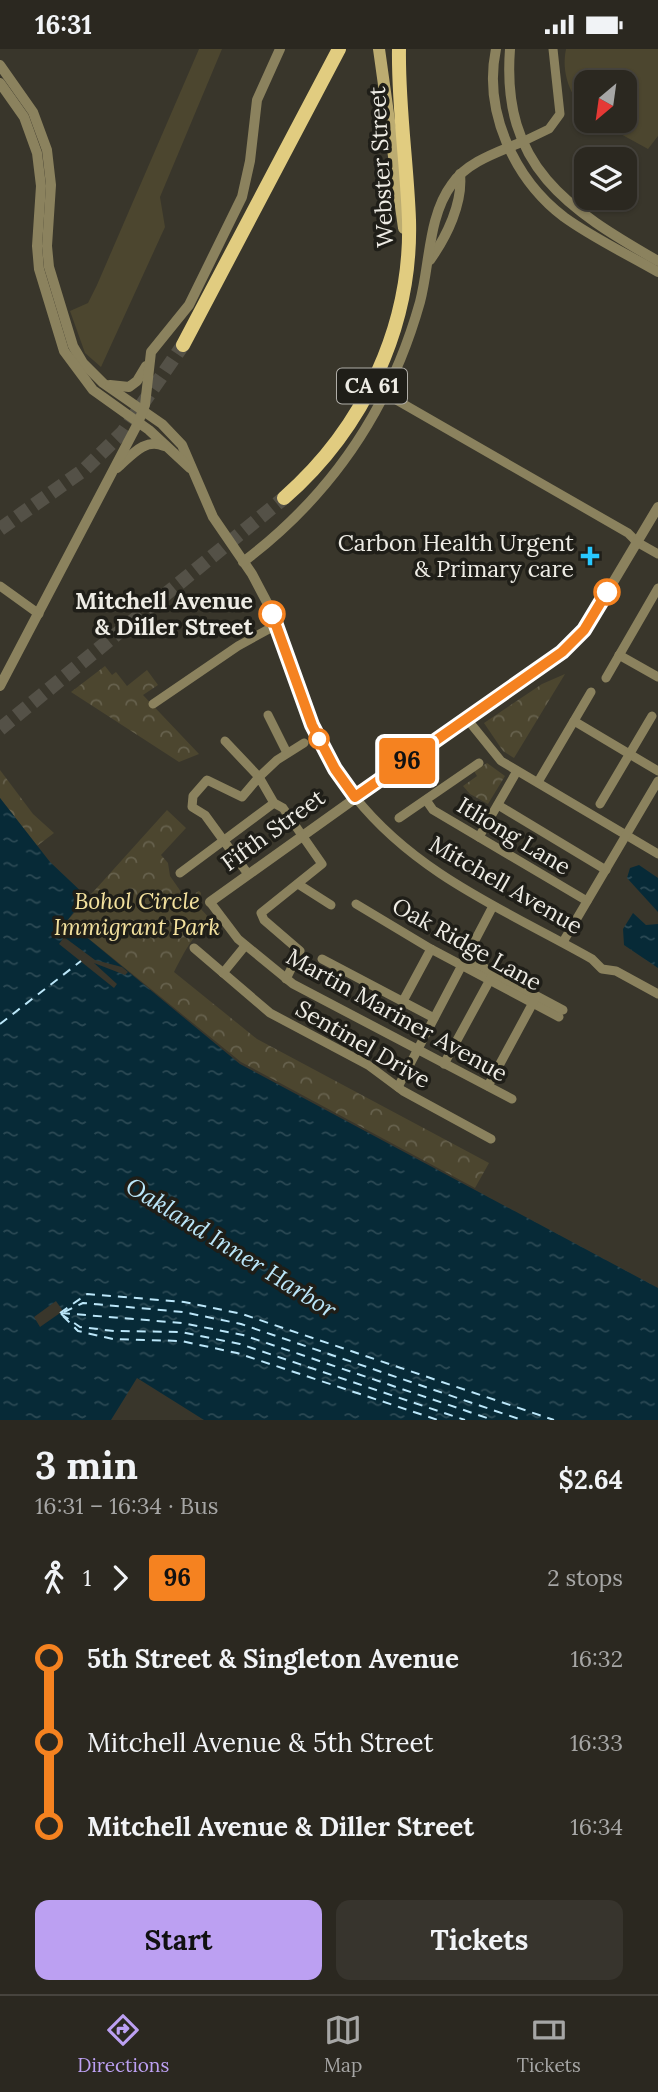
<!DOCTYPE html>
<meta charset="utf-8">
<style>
:root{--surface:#2b2820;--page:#37342d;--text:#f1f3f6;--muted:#a6a6a5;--line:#47443e;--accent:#bca0f2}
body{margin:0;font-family:Lora,serif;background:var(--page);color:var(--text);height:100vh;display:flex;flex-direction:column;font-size:26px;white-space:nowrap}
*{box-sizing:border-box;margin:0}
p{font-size:23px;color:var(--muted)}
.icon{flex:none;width:38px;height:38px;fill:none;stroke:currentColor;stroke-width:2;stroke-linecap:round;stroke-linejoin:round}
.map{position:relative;height:1371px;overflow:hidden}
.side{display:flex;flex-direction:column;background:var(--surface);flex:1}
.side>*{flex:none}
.badge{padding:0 14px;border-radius:5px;font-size:24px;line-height:46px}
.needle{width:46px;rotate:209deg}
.tools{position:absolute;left:574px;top:21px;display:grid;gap:14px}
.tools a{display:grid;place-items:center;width:63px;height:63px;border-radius:14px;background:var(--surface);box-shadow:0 2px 5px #0004,0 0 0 2px var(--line);font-size:35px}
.map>.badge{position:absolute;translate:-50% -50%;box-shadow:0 0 0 4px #fff}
.legs{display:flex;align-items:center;gap:10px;height:77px;padding:0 35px;font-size:23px}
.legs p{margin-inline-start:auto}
.headline{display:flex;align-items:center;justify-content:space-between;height:119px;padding:0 35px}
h1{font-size:38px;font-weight:700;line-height:52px}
.primary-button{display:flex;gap:14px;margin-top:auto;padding:14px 35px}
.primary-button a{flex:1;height:80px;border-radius:14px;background:var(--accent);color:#111;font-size:28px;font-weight:700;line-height:80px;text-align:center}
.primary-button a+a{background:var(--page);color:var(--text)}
ul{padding:0 35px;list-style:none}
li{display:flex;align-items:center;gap:24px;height:84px;font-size:26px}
li i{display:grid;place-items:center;width:10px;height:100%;margin:0 9px;background:currentColor}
li i::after{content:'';width:18px;height:18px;margin:-9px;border:5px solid;border-radius:50%;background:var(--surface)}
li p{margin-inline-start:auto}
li:first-child i{background:linear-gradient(#0000 50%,currentColor 0)}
li:last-child i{background:linear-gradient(currentColor 50%,#0000 0)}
.status{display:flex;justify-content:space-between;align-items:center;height:49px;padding:0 35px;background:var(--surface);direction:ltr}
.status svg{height:19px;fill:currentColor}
.tabs{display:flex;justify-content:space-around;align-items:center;height:98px;border-top:2px solid var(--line);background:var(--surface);font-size:19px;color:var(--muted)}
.tabs a{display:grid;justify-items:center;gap:4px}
.tabs .current{color:var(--accent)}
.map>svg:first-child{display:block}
.park{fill:url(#park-crowns)}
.garden{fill:#4c462f}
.water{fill:url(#water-ripples)}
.pier{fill:#39362b}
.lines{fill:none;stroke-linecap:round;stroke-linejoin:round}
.ferry{stroke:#bbe6f9;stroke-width:2;stroke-dasharray:9 7;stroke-linecap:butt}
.primary-tunnel{stroke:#545147;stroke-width:14;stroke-dasharray:14 7;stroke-linecap:butt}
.minor{stroke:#8b825e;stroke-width:9}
.tertiary{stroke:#8b825e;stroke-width:10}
.secondary{stroke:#bcac71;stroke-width:12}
.primary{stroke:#e1cc80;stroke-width:14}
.line-1-casing{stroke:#fff;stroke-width:16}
.line-1{stroke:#f58220;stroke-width:10}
.poi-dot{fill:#28c8ff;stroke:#1f1e18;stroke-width:2.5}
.stop-1-dot{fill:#fff;stroke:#f58220;stroke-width:3.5}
.labels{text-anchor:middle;stroke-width:7;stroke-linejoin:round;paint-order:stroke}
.shield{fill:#1f1e18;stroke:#b0aea8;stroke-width:2}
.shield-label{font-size:21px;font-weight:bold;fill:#eeece5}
.street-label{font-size:23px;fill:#eeece5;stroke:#1f1e18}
.poi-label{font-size:23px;fill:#eeece5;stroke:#1f1e18;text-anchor:end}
.stop-label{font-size:23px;font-weight:bold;fill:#eeece5;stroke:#1f1e18;text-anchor:end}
.park-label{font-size:23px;font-style:italic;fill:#f3e19e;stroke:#1f1e18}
.water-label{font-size:24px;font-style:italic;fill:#bbe6f9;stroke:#1f1e18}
</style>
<div class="status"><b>16:31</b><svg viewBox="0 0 49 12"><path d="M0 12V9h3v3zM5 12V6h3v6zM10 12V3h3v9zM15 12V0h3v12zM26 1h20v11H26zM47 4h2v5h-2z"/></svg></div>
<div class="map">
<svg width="658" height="1371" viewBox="0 0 658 1371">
<defs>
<pattern id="park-crowns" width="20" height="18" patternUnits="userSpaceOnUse" patternTransform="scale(1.75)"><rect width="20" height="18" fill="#4c462f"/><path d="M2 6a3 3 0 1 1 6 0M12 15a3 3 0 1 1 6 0" fill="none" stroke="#66614d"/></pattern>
<pattern id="water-ripples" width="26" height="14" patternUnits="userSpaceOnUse" patternTransform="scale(1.75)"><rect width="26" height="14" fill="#072a37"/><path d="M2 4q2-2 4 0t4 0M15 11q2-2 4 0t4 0" fill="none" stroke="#2b4954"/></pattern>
</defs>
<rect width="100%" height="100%" fill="#39362b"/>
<g class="park">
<path d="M105 617 112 626 116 623 127 637 147 621 158 636 143 646 199 705 179 713 71 643Z"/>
<path d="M565 625 514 709 503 702 484 674 542 635Z"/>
<path d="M487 714 505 727 488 755 470 745 463 737 477 727 474 722Z"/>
<path d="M0 721 33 765 54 784 37 797 0 749Z"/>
<path d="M167 761 186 779 161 806 168 814 170 827 186 850 199 842 201 844 199 858 213 873C193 884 185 902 174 923L257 990 489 1114 475 1139 241 1013 67 872Z"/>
</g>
<g class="garden">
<path d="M199 0H222L160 148 165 178 101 318 85 304 70 262 88 254 97 236Z"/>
<path d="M566 0H658V87L648 100 597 72H625V33H586V63C570 46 561 24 566 0Z"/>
</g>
<g class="water">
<path d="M0 749 50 813 86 847 67 872 240 1015 658 1239V1371H204L137 1329 111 1371H0Z"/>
<path d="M639 816 658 829V863L627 829 630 819Z"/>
<path d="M633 864 646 876 658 875V919L624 896 623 880Z"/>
</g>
<g class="pier">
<path d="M64 888 95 911 122 918 128 923 125 926 94 914 117 935 114 939 59 895Z"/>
<path d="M56 1252 63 1262 40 1278 34 1268Z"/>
</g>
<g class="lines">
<g class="ferry">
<path d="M0 975 81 912"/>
<path d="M64 1263 83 1254 183 1263 241 1275 522 1371"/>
<path d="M60 1264 87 1245 184 1253 242 1265 554 1371"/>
<path d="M61 1264 182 1274 243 1286 493 1371"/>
<path d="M61 1265 80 1278 114 1282 181 1283 240 1295 465 1371"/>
<path d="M63 1267 78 1282 113 1290 181 1292 237 1304 438 1371"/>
</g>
<g class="primary-tunnel">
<path d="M0 480 85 420 123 383 183 296"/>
<path d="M0 680 284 449"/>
</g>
<g class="minor">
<path d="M524 92 549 80 560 65 553 0"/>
<path d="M386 345 628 484 637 493"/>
<path d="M635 492 658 505"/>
<path d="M0 537 39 565"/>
<path d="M619 606 658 628"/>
<path d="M606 629 658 539"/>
<path d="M153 655 238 597 278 575"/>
<path d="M268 666 287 704"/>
<path d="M467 670 501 712 658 805"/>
<path d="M574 672 658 722"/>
<path d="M225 692 259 728 277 711 304 694"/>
<path d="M538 733 591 643"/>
<path d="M355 748C417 826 507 862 592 910L602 920 616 922 658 945"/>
<path d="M426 751 433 761 587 852"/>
<path d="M600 755 652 667"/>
<path d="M498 756 606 821"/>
<path d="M399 769 479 714"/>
<path d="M479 788 517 722"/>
<path d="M180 824 274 754"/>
<path d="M248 825 205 766 192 758 193 747 207 731 242 748 259 728 274 754 283 759 322 815 261 864 264 871 300 902 286 930"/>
<path d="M298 835 331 856"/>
<path d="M210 853 238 890 293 935 512 1050"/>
<path d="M356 855 431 900 559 968"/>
<path d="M563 893 658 732"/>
<path d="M194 899 270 964 368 1016 403 1042 491 1090"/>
<path d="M466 909 563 961"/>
<path d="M322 910 434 969"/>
<path d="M223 924 245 897"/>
<path d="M403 952 431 900"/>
<path d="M444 1015 492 927"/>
<path d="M488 1037 535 950"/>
<path d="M398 1038 493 857"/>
</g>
<g class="tertiary">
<path d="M496 0C483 62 514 130 564 168 593 189 627 205 658 223"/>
<path d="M510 0C501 118 568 160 658 212"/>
<path d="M0 16 33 63 47 101 51 136 47 197 49 218 73 297 83 314 103 334 162 375 182 396 213 468 252 525 271 561 319 691 355 748"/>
<path d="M0 34 24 68 37 104 41 137 37 197 39 220 64 302 93 341 149 381 190 419"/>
<path d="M430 211C447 187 463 154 460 125"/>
<path d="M110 336 129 338 137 332 146 317"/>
<path d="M117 419C131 407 145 388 164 397"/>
<path d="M243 513C332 446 390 360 420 253 430 215 428 167 452 135 468 112 499 103 524 92"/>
<path d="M0 637 138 374 145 356 151 303 189 256 242 148 250 112 257 51 280 0"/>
<path d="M210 853 570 596 590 572 658 458"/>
</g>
<path class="secondary" d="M379 0 404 179"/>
<g class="primary">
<path d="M183 296 339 0"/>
<path d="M284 449C364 379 412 277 409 171 407 114 398 57 399 0"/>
</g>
</g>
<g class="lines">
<defs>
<path id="line-1" d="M272 565 312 676 335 720 355 748 562 603 584 581 607 543"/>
</defs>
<use href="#line-1" class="line-1-casing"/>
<use href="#line-1" class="line-1"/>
</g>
<path class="poi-dot" d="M586.5 496.5h7v7h7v7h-7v7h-7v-7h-7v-7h7z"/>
<g class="stop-1-dot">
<circle cx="607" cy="543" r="12"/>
<circle cx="272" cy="565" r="12"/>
<circle cx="319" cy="690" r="9"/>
</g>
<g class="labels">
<rect class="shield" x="337" y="319.5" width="70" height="35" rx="5"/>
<g class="shield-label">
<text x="372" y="344">CA 61</text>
</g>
<g class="street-label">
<text transform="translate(381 118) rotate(-93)" y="8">Webster Street</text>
<text transform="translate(273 781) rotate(-36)" y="8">Fifth Street</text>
<text transform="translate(514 787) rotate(31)" y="8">Itliong Lane</text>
<text transform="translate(506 836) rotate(30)" y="8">Mitchell Avenue</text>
<text transform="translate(467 895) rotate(29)" y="8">Oak Ridge Lane</text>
<text transform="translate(397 966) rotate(29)" y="8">Martin Mariner Avenue</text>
<text transform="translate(363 995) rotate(30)" y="8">Sentinel Drive</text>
</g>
<g class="poi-label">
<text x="574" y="502">Carbon Health Urgent<tspan x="574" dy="26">&amp; Primary care</tspan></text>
</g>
<g class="stop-label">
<text x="253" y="560">Mitchell Avenue<tspan x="253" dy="26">&amp; Diller Street</tspan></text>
</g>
<g class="park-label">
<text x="137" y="860">Bohol Circle<tspan x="137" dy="26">Immigrant Park</tspan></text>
</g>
<g class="water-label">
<text transform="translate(231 1199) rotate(32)" y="8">Oakland Inner Harbor</text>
</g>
</g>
</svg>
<div class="tools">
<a><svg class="needle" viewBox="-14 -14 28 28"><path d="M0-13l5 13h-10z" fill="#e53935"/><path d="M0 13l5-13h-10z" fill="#a6a6a5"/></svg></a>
<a><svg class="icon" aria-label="layers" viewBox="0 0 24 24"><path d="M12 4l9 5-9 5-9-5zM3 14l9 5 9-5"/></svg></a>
</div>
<b class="badge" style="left:407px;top:712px;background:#f58220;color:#111">96</b>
</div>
<section class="side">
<div class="headline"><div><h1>3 min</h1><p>16:31 – 16:34 · Bus</p></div><b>$2.64</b></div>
<div class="legs"><svg class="icon" aria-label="walk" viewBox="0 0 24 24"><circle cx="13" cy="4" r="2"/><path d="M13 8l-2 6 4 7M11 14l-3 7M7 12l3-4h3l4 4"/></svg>1<svg class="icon" aria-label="forward" viewBox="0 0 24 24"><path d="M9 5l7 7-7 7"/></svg><b class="badge" style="background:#f58220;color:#111">96</b><p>2 stops</p></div>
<ul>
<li><i style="color:#f58220"></i><b>5th Street &amp; Singleton Avenue</b><p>16:32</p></li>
<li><i style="color:#f58220"></i><span>Mitchell Avenue &amp; 5th Street</span><p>16:33</p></li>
<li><i style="color:#f58220"></i><b>Mitchell Avenue &amp; Diller Street</b><p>16:34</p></li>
</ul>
<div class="primary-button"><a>Start</a><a>Tickets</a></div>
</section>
<nav class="tabs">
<a class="current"><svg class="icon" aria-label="directions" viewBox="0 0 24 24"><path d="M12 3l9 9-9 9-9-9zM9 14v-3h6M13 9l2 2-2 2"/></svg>Directions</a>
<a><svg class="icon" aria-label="map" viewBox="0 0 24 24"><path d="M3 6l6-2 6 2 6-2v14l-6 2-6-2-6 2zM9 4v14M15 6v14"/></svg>Map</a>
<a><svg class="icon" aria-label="tickets" viewBox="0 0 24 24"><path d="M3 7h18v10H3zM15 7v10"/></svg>Tickets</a>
</nav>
